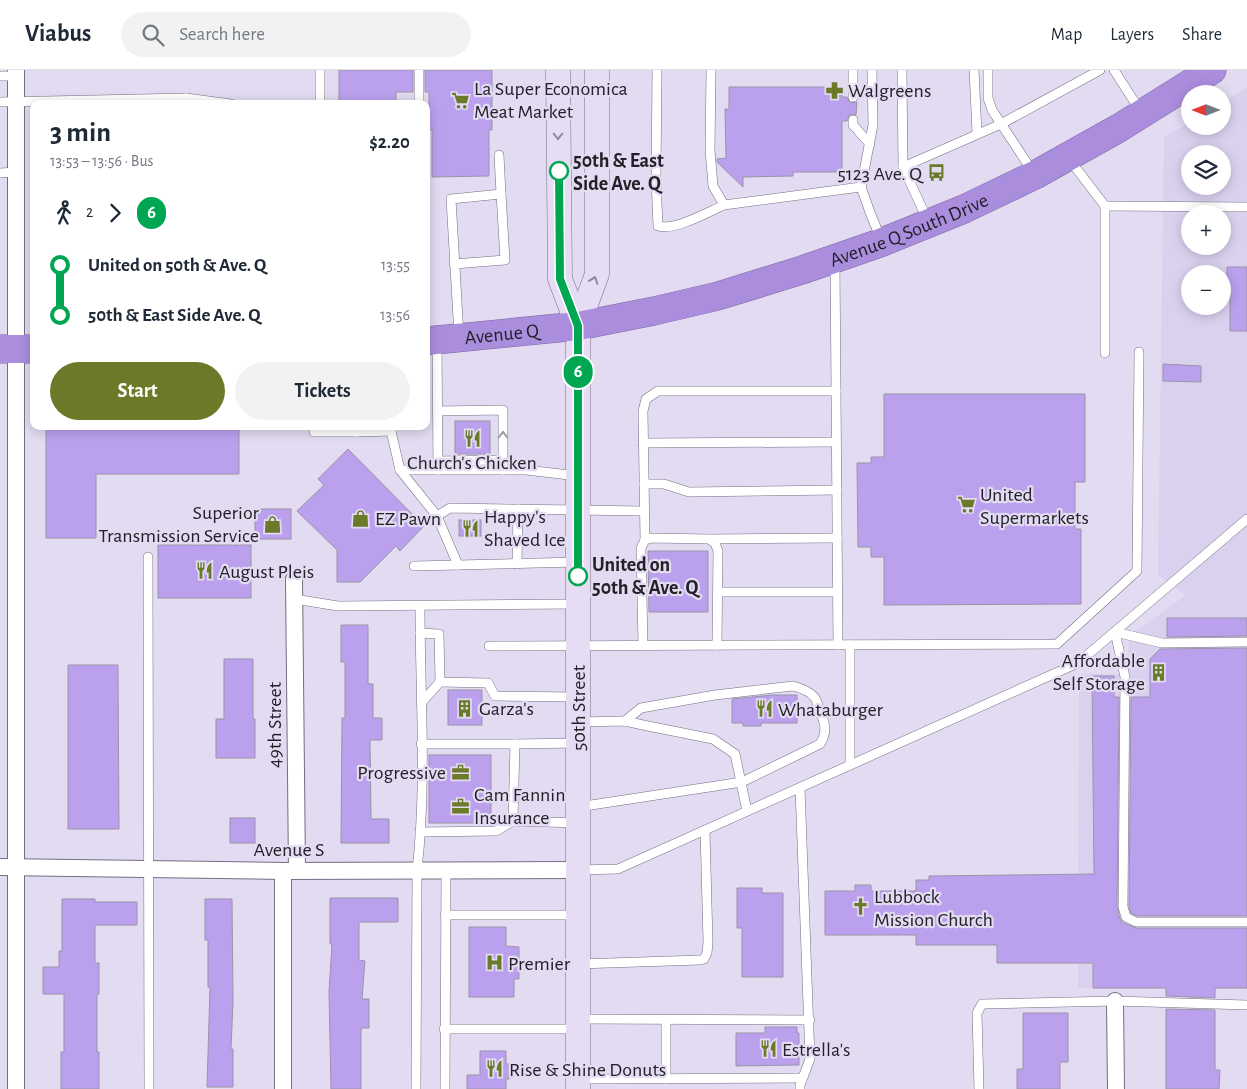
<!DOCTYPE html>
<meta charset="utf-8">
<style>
:root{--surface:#fff;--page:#f2f2f3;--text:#1f2937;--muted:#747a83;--line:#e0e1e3;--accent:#6a7a28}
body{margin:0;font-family:"Alegreya Sans",sans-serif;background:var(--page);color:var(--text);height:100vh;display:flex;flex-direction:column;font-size:19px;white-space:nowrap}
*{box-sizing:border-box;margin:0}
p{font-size:16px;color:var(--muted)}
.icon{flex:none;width:28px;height:28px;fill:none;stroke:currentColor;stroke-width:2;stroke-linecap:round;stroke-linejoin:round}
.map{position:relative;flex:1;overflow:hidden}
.sheet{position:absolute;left:30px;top:30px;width:400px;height:330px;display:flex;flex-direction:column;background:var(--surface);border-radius:10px;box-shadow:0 2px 12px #0003}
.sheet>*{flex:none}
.badge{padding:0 10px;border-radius:16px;font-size:18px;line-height:32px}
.needle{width:32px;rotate:270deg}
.buttons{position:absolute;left:1181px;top:15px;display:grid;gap:10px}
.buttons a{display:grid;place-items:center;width:50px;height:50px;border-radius:50%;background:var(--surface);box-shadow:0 2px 12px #0003;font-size:25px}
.map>.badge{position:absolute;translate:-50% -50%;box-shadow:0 0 0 2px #fff}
.legs{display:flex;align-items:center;gap:8px;height:55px;padding:0 20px;font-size:16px}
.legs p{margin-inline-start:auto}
.overview{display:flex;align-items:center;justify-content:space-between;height:85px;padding:0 20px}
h1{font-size:28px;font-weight:700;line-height:38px}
.primary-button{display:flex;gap:10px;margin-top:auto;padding:10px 20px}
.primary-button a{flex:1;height:58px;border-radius:30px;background:var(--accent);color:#fff;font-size:20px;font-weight:700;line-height:58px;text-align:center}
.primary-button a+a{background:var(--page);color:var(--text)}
ul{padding:0 20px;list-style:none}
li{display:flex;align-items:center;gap:18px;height:50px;font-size:19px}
li i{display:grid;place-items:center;width:8px;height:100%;margin:0 6px;background:currentColor}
li i::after{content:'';width:12px;height:12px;margin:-6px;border:4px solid;border-radius:50%;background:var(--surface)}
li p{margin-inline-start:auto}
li:first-child i{background:linear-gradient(#0000 50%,currentColor 0)}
li:last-child i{background:linear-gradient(currentColor 50%,#0000 0)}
header{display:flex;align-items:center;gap:30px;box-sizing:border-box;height:70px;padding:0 25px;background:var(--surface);border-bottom:1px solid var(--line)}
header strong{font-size:24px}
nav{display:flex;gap:28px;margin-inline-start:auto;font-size:18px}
.search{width:350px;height:45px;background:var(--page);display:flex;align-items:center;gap:12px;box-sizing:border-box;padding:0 18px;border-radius:28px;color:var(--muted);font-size:19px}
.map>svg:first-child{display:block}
.built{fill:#dad1ee;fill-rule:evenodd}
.building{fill:#bba0ee;stroke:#9a94a8}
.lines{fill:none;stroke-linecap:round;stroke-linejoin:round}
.lane-casing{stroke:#746e82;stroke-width:10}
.street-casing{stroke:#746e82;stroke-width:18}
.secondary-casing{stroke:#746e82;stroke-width:25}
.highway-casing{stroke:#7b679e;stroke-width:29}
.lane{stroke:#fff;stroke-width:9}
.street{stroke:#fff;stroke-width:16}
.secondary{stroke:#e6ddf5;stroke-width:24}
.highway{stroke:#aa8ddd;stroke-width:28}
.oneway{stroke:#8e8899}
.oneway2{stroke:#9c9b9e}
.line-1-casing{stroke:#fff;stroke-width:11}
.line-1{stroke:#00a651;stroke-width:8}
.stop-1-dot{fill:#fff;stroke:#00a651;stroke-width:2.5}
.labels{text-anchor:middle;stroke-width:4.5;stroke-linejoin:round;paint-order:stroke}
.poi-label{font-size:20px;fill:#232028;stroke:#e2dbf1;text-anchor:start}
.stop-label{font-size:20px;font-weight:bold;fill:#232028;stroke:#e2dbf1;text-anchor:start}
.street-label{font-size:20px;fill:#232028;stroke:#e2dbf1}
</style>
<header>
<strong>Viabus</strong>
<div class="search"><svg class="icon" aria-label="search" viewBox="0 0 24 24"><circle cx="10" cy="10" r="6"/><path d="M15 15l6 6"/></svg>Search here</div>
<nav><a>Map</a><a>Layers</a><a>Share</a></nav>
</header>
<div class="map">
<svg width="1247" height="1019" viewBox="0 0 1247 1019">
<rect width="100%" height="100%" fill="#e2dbf1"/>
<path class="built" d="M1247 17V919L1078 918 1079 604H1128L1129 567 1186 525 1158 505 1164 67 1190 53V56H1222L1223 33ZM1190 84H1222V116H1190ZM1190 144H1222V176H1190ZM1190 204H1222V236H1190Z"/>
<g class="building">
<path d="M339 0H413V22H396V34H339Z"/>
<path d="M425 0H492V60H489V106L432 107V60H429V22H425Z"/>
<path d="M729 17H842V27H847L850 33 857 32 856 45 850 44 847 51H842V102H793V106L743 107V117L717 92V89L726 88 725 39H729Z"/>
<path d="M1227 197H1247V261H1230V221H1227Z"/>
<path d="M1163 294 1201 296V312L1163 311Z"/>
<path d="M884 324H1085V412H1075V459H1081V534L884 535V487H871V477H858L857 393H871V387H884Z"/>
<rect x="455" y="351" width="35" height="33"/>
<path d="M46 356H239V404H96V468H46Z"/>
<path d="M348 379 424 456 400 481 396 476 360 512H337V480L297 441 324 415 318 409Z"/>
<rect x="255" y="439" width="36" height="30"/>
<rect x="459" y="450" width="22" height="16"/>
<rect x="158" y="475" width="93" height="53"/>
<path d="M648 481H708V542H649Z"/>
<path d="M1167 548H1247V566L1167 567Z"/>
<path d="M341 555H368V614H373V648H382V670H370L371 749H389V773H341L342 648H345V592H341Z"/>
<path d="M1247 578V846H1137L1131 843 1129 836 1131 627H1150V589L1160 579Z"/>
<path d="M224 589H253V649H255V688H216V649H224Z"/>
<path d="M68 595H118L119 759H68Z"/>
<path d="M1092 606H1114V627H1119L1117 837 1120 849 1123 853 1136 858H1247V918H1215V928L1166 926V918H1093V893H997V875H916V865H825V821H855V815H871V821H916V810H929V806L1094 804Z"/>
<rect x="448" y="620" width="34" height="35"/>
<path d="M772 625H797V653H761V656H743V653H732V629Z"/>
<rect x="429" y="685" width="62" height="68"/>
<rect x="230" y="748" width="25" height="25"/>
<path d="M737 818H762V823H783V907H742V858H737Z"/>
<path d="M330 828H398V852H359V890L365 891 362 929H369V958H361V1019H331L329 922 332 874H330Z"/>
<path d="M62 829H95V832H137V855H95V893H99V924H97V982H99V1019H61V982H64V924H43V897H59V881H62Z"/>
<path d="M205 829H232L233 932 231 979H233V1017H207L210 917H208V870H205Z"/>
<path d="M469 857H506V876L519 877V909H514V927H469Z"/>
<path d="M1166 939 1215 940V1000H1220L1219 1019H1166Z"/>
<path d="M1023 943H1068V992H1060V1019H1017V999H1023Z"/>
<path d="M765 957H797V963H799V995L736 996V963H765Z"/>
<path d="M480 981H506V994H509V1009H506V1019H467V1005H480Z"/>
</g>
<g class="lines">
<defs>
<g id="lane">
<path d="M419 0V34"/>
<path d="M657 0 656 109 658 156C675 161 708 142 724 135"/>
<path d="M711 0 710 80 713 116 724 135 861 117 871 145 881 169"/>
<path d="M902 0 903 97"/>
<path d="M974 0 977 63"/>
<path d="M988 0V28L992 40 1033 102"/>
<path d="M1114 0 1141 42"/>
<path d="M0 6H16"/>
<path d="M853 27V0"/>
<path d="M186 28 231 34"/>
<path d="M0 32 186 28V34"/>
<path d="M320 34V0"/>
<path d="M853 50V55L870 74"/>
<path d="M499 85 501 124"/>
<path d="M1069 89 1105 136V283"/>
<path d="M0 103 16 102"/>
<path d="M861 117 873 55 872 0"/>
<path d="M1105 136 1247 137"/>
<path d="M928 151 903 97 1001 54 1100 0"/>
<path d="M835 192 838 575"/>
<path d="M454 194 505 190 501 124 451 129 459 266"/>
<path d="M437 273 438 400"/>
<path d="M437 341 503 340V400"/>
<path d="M314 356V362H357V356"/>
<path d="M391 361 400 400 437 446 458 495 578 492"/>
<path d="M357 362 391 361V356"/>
<path d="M643 373 836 372"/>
<path d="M438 391 503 390"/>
<path d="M400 400H526L578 406"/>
<path d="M644 414H664L689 422 837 420"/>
<path d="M437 446 450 438 643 441"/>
<path d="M710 469 837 468"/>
<path d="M645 470 643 341 646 329 658 321H836"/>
<path d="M148 487 149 1019"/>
<path d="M517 494 518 439"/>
<path d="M414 496 458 495"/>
<path d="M718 522H837"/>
<path d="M294 529 338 536 576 534"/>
<path d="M420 563 439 564 440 612 488 613 495 626 578 627"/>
<path d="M1247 572 1162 573 1115 562 1125 607 1123 837 1126 847 1136 852H1247"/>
<path d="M643 575 641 478 645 470 651 468 709 469 715 473 718 481 717 575"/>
<path d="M850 575V695"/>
<path d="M489 576 1057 574 1137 501 1139 282"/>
<path d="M421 633 440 612"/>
<path d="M578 652 625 651 643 655 713 669 735 684 747 741"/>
<path d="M515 674 577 673"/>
<path d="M800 718 810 989 800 1015V1019"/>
<path d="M578 737 742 712 820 674C828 662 825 652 819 639 818 636 817 631 815 628 810 621 801 618 793 616L715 625 641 638 625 651"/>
<path d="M513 751 578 753"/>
<path d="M420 762 496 761 513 751 515 674H421"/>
<path d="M579 800 618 799 1078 593 1247 449"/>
<path d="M445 845H578"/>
<path d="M578 894 700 890 704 889 707 883 708 872 705 760"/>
<path d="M578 949 810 950"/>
<path d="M444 959H577"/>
<path d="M579 1009 803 1008"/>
<path d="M666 1009V950"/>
<path d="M416 1019 417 800C427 713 420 623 420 536"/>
<path d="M445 1019 446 800"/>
<path d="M979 1019 977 943 982 934 1115 931 1247 935"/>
</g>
<g id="street">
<path d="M16 0V1019"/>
<path d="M294 509 297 801"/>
<path d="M0 797 283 801 578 800"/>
<path d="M283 801V1019"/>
<path d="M1115 931 1116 1019"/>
</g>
<g id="secondary">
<path d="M558 0 560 209 578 256"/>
<path d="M578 1019V256L597 204V0"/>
</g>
<g id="highway">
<path id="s1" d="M426 271 578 256 654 241 718 226 802 200 880 173 964 139 1035 105 1119 58 1212 0"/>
<path d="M0 279H34"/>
</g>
</defs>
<use href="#lane" class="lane-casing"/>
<use href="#street" class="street-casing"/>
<use href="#secondary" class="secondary-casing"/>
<use href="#highway" class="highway-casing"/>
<use href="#lane" class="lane"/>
<use href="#street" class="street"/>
<use href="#secondary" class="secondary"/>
<use href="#highway" class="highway"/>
</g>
<defs><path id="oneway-chevron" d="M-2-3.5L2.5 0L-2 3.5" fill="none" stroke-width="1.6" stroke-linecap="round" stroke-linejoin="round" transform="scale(1.25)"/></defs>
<g class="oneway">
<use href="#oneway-chevron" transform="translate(558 66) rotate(90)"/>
<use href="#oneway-chevron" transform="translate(594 210) rotate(-71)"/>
</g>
<use class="oneway2" href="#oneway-chevron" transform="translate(503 365) rotate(-90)"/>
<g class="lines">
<defs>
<path id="line-1" d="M559 101 560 209 578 256V506"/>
</defs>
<use href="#line-1" class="line-1-casing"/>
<use href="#line-1" class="line-1"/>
</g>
<defs>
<symbol id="pharmacy-bare" viewBox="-9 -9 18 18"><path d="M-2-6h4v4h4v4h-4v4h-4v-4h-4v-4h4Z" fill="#6a7a28" stroke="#e2dbf1" stroke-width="2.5" paint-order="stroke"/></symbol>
<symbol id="supermarket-bare" viewBox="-9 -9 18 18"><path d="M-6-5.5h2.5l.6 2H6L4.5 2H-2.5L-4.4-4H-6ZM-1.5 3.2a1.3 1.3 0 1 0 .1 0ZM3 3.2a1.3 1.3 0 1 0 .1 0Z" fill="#6a7a28" stroke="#e2dbf1" stroke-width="2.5" paint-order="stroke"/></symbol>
<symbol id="bus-bare" viewBox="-9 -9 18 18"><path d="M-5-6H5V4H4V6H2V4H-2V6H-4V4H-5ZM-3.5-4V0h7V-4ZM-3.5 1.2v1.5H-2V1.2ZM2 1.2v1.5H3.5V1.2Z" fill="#6a7a28" stroke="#e2dbf1" stroke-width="2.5" paint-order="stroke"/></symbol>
<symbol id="restaurant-bare" viewBox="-9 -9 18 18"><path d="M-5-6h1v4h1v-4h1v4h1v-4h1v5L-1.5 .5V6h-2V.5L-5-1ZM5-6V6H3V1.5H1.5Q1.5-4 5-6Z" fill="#6a7a28" stroke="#e2dbf1" stroke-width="2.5" paint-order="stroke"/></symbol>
<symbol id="shop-bare" viewBox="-9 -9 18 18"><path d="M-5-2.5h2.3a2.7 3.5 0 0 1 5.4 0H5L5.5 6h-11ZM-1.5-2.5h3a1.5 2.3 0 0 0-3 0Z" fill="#6a7a28" stroke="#e2dbf1" stroke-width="2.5" paint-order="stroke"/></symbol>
<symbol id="building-bare" viewBox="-9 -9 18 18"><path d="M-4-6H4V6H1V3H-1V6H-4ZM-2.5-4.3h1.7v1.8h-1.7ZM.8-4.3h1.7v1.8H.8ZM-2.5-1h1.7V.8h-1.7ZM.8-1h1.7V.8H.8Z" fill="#6a7a28" stroke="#e2dbf1" stroke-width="2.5" paint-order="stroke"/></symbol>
<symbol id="office-bare" viewBox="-9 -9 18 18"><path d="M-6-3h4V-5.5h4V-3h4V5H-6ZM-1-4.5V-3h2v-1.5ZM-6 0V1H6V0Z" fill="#6a7a28" stroke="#e2dbf1" stroke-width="2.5" paint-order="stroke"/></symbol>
<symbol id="church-bare" viewBox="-9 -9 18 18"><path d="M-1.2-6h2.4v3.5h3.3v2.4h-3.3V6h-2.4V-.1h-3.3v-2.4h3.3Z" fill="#6a7a28" stroke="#e2dbf1" stroke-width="2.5" paint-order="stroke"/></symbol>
<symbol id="hospital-bare" viewBox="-9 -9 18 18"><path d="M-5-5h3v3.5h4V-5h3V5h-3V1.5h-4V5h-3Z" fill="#6a7a28" stroke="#e2dbf1" stroke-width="2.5" paint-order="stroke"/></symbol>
</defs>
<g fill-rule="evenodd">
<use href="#pharmacy-bare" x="822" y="8" width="25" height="25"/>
<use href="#supermarket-bare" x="448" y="18" width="25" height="25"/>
<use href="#bus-bare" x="924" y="90" width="25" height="25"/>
<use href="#restaurant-bare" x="460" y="356" width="25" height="25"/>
<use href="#supermarket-bare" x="954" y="422" width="25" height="25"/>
<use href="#shop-bare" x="348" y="436" width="25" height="25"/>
<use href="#shop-bare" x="260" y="442" width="25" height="25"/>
<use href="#restaurant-bare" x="458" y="446" width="25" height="25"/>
<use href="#restaurant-bare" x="192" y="488" width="25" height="25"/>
<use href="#building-bare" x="1146" y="590" width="25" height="25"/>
<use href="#building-bare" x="452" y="626" width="25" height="25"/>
<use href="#restaurant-bare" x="752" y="626" width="25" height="25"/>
<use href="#office-bare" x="448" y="690" width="25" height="25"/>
<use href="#office-bare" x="448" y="724" width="25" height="25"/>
<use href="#church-bare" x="848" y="824" width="25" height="25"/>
<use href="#hospital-bare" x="482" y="880" width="25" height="25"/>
<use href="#restaurant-bare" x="756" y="966" width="25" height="25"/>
<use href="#restaurant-bare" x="482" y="986" width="25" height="25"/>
</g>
<g class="stop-1-dot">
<circle cx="559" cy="101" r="9"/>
<circle cx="578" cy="506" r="9"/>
</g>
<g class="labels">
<g class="poi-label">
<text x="474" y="25">La Super Economica<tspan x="474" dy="23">Meat Market</tspan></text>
<text x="848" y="27">Walgreens</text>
<text x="922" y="110" text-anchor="end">5123 Ave. Q</text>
<text x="472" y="399" text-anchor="middle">Church's Chicken</text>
<text x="980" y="431">United<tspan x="980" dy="23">Supermarkets</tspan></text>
<text x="259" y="449" text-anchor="end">Superior<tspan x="259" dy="23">Transmission Service</tspan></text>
<text x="484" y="453">Happy's<tspan x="484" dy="23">Shaved Ice</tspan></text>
<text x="375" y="455">EZ Pawn</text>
<text x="219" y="508">August Pleis</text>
<text x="1145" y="597" text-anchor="end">Affordable<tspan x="1145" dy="23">Self Storage</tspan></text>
<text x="479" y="645">Garza's</text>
<text x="778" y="646">Whataburger</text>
<text x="446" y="709" text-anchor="end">Progressive</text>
<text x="474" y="731">Cam Fannin<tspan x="474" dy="23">Insurance</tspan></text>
<text x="874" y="833">Lubbock<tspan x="874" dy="23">Mission Church</tspan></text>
<text x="508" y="900">Premier</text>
<text x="782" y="986">Estrella's</text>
<text x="509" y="1006">Rise &amp; Shine Donuts</text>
</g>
<g class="stop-label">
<text x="573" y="97">50th &amp; East<tspan x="573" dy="23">Side Ave. Q</tspan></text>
<text x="592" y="501">United on<tspan x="592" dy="23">50th &amp; Ave. Q</tspan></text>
</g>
<g class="street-label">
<text dy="7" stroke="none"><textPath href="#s1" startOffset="498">Avenue Q South Drive</textPath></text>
<text dy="7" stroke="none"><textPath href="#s1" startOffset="76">Avenue Q</textPath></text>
<text transform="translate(578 638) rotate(-90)" y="7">50th Street</text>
<text transform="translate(274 655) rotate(-90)" y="7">49th Street</text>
<text x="289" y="786">Avenue S</text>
</g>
</g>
</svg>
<div class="buttons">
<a><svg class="needle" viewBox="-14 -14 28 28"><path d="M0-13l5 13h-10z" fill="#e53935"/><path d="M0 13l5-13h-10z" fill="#747a83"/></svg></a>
<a><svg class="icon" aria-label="layers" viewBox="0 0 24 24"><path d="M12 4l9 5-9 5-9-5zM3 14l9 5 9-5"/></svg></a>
<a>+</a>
<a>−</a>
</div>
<b class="badge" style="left:578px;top:302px;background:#00a651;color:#fff">6</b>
<section class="sheet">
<div class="overview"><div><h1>3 min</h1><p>13:53 – 13:56 · Bus</p></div><b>$2.20</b></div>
<div class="legs"><svg class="icon" aria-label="walk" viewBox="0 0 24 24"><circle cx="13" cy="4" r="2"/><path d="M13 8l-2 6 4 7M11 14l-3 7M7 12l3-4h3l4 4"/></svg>2<svg class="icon" aria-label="forward" viewBox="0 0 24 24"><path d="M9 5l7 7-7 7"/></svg><b class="badge" style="background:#00a651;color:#fff">6</b></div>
<ul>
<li><i style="color:#00a651"></i><b>United on 50th &amp; Ave. Q</b><p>13:55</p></li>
<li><i style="color:#00a651"></i><b>50th &amp; East Side Ave. Q</b><p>13:56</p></li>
</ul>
<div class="primary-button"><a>Start</a><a>Tickets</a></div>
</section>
</div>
